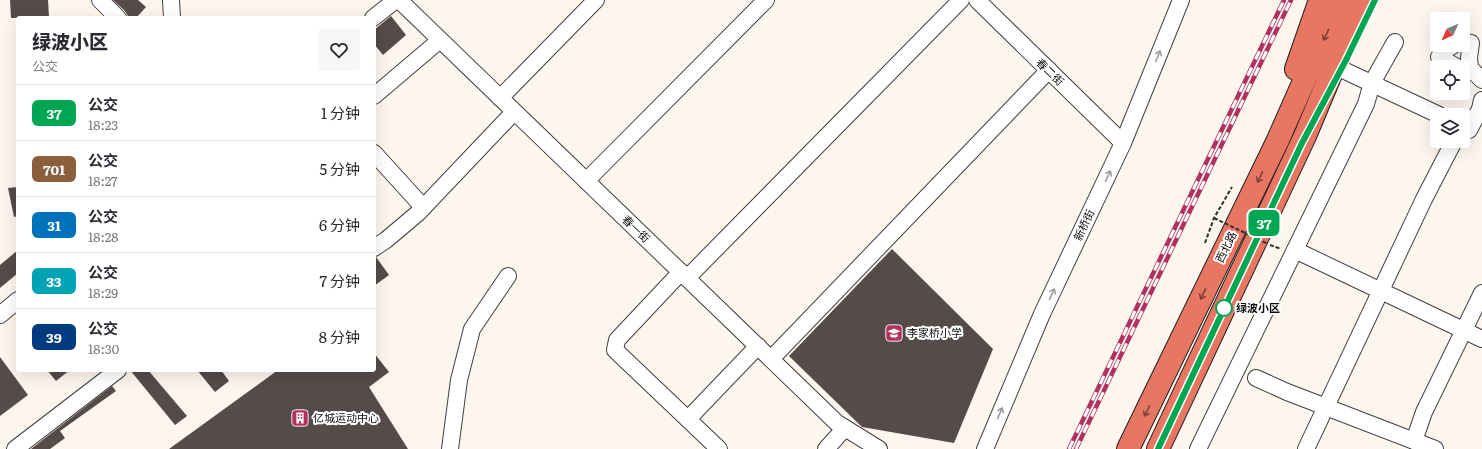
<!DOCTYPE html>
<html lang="zh">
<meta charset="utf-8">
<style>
:root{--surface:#fff;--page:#f7f7f7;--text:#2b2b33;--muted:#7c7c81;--line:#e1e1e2}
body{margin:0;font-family:Literata,"Noto Sans SC",serif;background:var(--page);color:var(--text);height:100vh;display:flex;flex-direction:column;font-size:15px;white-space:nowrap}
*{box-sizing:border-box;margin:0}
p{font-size:13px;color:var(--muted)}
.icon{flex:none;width:22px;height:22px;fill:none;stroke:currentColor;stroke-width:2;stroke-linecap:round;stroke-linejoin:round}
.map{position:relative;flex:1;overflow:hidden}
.side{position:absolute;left:16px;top:16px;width:360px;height:356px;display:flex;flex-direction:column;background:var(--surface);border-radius:4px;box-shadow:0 4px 16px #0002}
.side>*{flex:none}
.badge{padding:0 8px;border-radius:6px;font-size:14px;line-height:26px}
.needle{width:26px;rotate:225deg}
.controls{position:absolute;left:1430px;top:12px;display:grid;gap:8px}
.controls a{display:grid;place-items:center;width:40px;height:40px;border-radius:4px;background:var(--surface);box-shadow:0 4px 16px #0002;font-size:20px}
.map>.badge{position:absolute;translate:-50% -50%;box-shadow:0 0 0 2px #fff}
.round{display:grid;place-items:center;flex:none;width:42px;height:42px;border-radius:4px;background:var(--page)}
.headline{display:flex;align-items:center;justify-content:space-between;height:68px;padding:0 16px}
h1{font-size:19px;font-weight:800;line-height:30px}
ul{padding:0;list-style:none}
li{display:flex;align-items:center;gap:12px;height:56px;padding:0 16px;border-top:1px solid var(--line)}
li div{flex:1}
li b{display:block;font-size:15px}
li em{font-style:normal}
li .badge{min-width:44px;font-weight:700;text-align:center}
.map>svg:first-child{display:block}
.building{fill:#544b4a}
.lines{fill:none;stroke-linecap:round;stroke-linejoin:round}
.minor-casing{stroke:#404040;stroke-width:18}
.highway-casing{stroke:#1e1e1e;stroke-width:24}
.path{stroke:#2f2f2f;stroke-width:2;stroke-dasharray:4 2;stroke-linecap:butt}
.minor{stroke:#fff;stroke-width:16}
.highway{stroke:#e77762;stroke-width:22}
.rail-casing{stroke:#b0315e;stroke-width:4.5}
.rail{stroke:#fff;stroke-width:3;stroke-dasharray:9;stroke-linecap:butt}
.path-bridge{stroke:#2f2f2f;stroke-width:2;stroke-dasharray:4 2;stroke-linecap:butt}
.oneway{stroke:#7a4238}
.oneway2{stroke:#9e9e9e}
.line-casing{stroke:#fff;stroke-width:9}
.line{stroke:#00a651;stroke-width:6}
.stop-dot{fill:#fff;stroke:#00a651;stroke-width:2}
.labels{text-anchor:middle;stroke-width:4;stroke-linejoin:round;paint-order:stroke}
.street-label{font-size:11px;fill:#0d0d0d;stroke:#fff}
.stop-label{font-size:11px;font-weight:bold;fill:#0d0d0d;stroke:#fff;text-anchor:start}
.poi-label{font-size:11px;fill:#0d0d0d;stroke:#fff;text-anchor:start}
</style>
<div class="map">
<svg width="1482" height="449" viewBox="0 0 1482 449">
<rect width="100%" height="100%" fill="#fdf6ee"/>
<g class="building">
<path d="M10 0H48L49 17 11 18Z"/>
<path d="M113 0H138L146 7 136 18H129L125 11Z"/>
<path d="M391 16 406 35 383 55 374 44V30Z"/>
<path d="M18 187V216L14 217 8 188Z"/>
<path d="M892 249 993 349 954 443 862 427 789 356Z"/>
<path d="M18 250V273L0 288V265Z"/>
<path d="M374 257H376L389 275 374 286Z"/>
<path d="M374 353 389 372 369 387 408 449H169L278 370H374Z"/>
<path d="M0 357 28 395 0 416Z"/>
<path d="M47 370H70L56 381Z"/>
<path d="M130 370H148L187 416 175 425Z"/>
<path d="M197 370H221L229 381 215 392Z"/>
<path d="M112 386 116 391 60 431 65 438 50 449H31Z"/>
</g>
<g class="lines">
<defs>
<g id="minor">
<path d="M100 0 118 18"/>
<path d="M171 0 172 18"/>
<path d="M399 0 837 423 879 449"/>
<path d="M977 0 1123 143"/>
<path d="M373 18 396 0"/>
<path d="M1463 42 1471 43 1469 58 1470 68 1482 80"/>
<path d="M1454 45 1447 49 1439 57 1457 67"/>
<path d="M1341 69 1439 115"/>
<path d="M374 96 440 40"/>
<path d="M500 98 596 0"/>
<path d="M1469 130 1480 109 1482 100"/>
<path d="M374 153 423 207"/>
<path d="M586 181 766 0"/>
<path d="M374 248 386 240 418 213 514 112"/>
<path d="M1295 250 1482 339"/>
<path d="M681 272 617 340 615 350 719 449"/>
<path d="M687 278 961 0"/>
<path d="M0 315 18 300"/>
<path d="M771 359 1049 70"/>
<path d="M1256 378 1287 392 1435 449"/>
<path d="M688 419 758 346"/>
<path d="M1414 441 1424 412 1482 293"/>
<path d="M15 449 118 370"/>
<path d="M450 449 459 380 472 329 508 276"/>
<path d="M826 449 845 428"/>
<path d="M985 449 1042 314 1123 143 1181 0"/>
<path d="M1198 449 1366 104 1372 83 1395 42"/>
<path d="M1306 449 1424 199 1454 141"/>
</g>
<g id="highway">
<path d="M1296 69 1320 0"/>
<path d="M1128 449 1277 142 1300 90 1342 0"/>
<path d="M1158 449 1305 136 1362 0"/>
</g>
</defs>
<use href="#minor" class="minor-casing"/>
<use href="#highway" class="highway-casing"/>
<g class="path">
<path d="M1205 243 1214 218 1232 187"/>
<path d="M1270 245 1281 249"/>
</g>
<use href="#minor" class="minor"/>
<use href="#highway" class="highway"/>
<defs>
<g id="rail">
<path d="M1069 449 1284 0"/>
<path d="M1076 449 1291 0"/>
</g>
</defs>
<use href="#rail" class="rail-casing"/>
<use href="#rail" class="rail"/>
<path class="path-bridge" d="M1214 218 1268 244"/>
</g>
<defs><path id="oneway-shaft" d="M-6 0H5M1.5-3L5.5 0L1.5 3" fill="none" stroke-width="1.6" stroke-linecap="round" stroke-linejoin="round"/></defs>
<g class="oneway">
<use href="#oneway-shaft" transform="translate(1326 35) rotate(115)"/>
<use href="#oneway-shaft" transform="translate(1260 177) rotate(116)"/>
<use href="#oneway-shaft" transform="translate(1203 294) rotate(116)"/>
<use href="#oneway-shaft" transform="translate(1147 411) rotate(116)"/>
</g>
<g class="oneway2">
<use href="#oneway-shaft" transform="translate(1158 56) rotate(-68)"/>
<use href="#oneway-shaft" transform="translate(1108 176) rotate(-65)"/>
<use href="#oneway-shaft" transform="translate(1052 294) rotate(-65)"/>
<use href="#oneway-shaft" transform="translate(1000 413) rotate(-67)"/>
</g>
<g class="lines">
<defs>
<path id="line" d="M1158 449 1302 143 1346 60 1375 0"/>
</defs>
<use href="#line" class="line-casing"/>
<use href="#line" class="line"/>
</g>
<defs>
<symbol id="school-square" viewBox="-11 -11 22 22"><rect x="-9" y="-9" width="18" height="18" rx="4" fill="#b0315e" stroke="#fff"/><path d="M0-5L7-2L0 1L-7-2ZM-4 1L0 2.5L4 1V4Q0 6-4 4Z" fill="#fff"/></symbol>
<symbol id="building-square" viewBox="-11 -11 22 22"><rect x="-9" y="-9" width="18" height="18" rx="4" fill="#b0315e" stroke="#fff"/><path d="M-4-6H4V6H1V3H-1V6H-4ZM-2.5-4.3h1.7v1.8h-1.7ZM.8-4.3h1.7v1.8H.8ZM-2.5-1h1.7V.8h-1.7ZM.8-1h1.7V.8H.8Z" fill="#fff"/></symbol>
</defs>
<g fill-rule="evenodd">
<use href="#school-square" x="884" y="323" width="20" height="20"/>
<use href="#building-square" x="290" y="408" width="20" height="20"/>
</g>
<circle class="stop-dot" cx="1224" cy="308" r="8"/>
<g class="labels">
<g class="street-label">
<text transform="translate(1050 72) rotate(44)" y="4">春二街</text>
<text transform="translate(1084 225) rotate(-65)" y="4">新桥街</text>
<text transform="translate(636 229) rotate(44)" y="4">春一街</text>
<text transform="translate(1226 247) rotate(-64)" y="4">西北路</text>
</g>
<g class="stop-label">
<text x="1236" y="312">绿波小区</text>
</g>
<g class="poi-label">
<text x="907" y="337">李家桥小学</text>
<text x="313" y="422">亿城运动中心</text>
</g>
</g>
</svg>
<div class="controls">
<a><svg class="needle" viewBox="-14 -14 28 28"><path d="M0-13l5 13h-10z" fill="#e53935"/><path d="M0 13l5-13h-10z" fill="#7c7c81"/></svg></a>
<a><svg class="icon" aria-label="locate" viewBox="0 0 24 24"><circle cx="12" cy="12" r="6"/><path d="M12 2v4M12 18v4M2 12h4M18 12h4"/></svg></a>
<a><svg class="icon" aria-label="layers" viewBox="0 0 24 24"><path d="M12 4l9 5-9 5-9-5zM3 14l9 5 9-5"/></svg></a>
</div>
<b class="badge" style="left:1264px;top:223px;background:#00a651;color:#fff">37</b>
<section class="side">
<div class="headline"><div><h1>绿波小区</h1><p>公交</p></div><a class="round"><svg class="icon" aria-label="heart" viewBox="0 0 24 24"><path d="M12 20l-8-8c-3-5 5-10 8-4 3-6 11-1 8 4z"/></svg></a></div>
<ul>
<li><span class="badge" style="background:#00a651;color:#fff">37</span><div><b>公交</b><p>18:23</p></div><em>1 分钟</em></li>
<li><span class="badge" style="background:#8b5e3c;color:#fff">701</span><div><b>公交</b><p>18:27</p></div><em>5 分钟</em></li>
<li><span class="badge" style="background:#0072bc;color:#fff">31</span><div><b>公交</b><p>18:28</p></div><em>6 分钟</em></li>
<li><span class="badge" style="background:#00a3b4;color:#fff">33</span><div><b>公交</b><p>18:29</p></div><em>7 分钟</em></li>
<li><span class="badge" style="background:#003b80;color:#fff">39</span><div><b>公交</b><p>18:30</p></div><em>8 分钟</em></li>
</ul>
</section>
</div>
